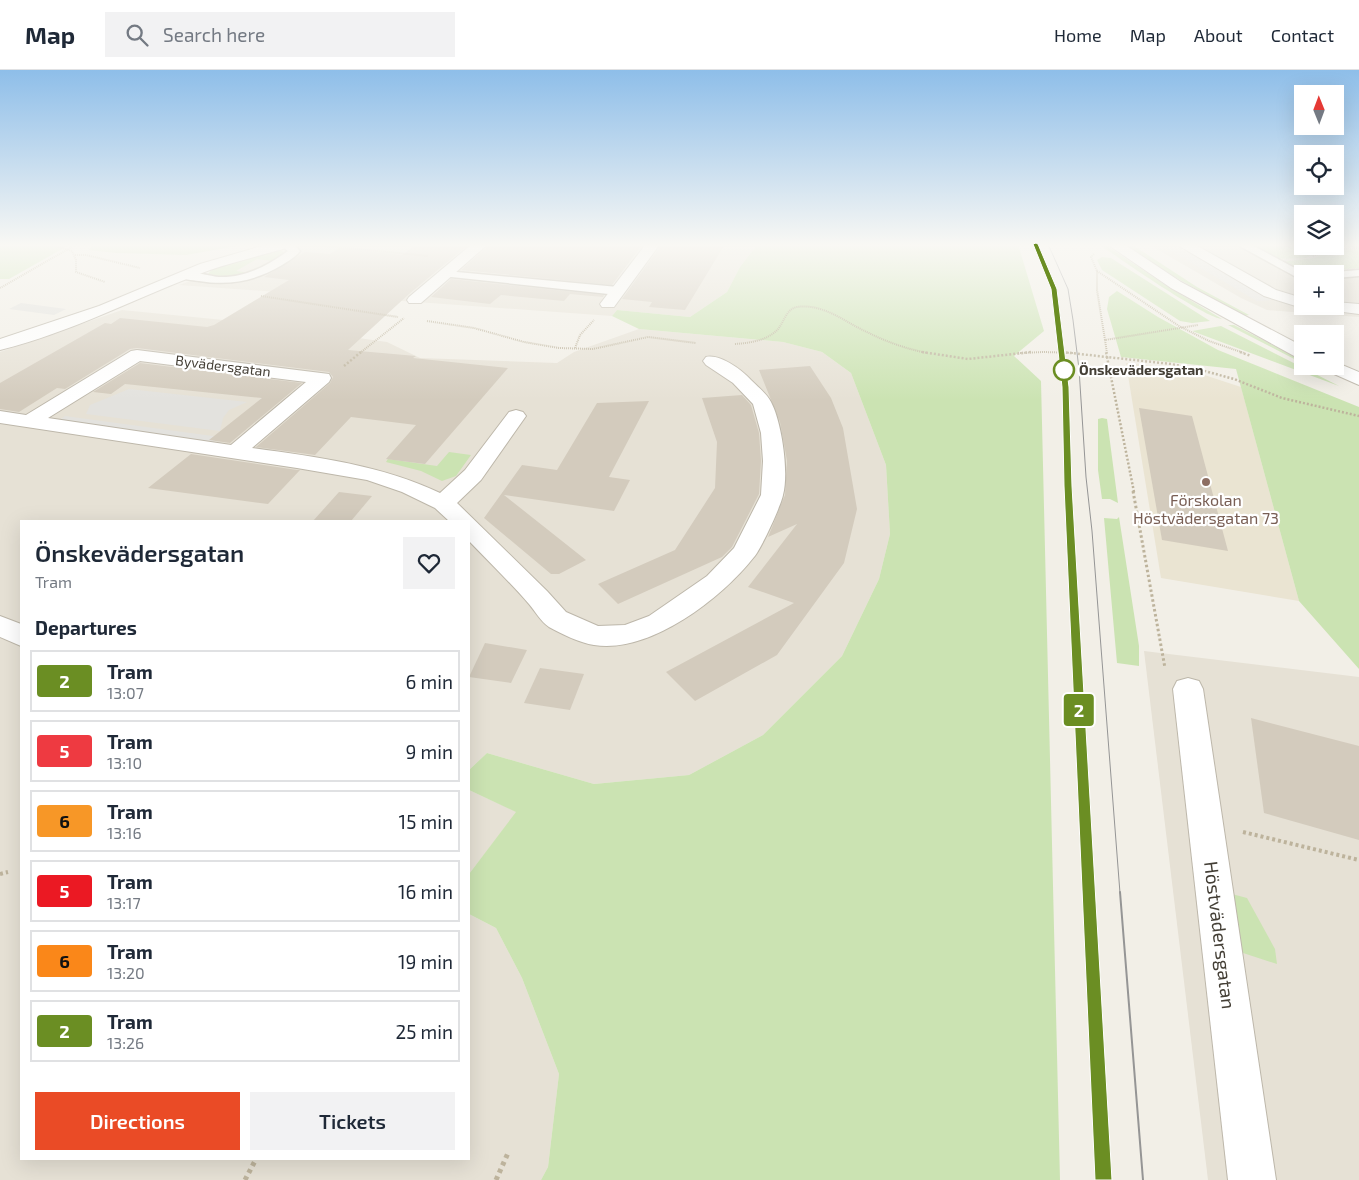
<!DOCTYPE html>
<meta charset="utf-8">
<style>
:root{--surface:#fff;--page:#f2f2f3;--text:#1f2937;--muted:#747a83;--line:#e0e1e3;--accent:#ea4b26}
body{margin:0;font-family:"Exo 2",sans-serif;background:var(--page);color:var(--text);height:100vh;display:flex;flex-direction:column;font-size:19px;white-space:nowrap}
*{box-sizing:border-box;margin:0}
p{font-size:16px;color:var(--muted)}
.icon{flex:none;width:28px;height:28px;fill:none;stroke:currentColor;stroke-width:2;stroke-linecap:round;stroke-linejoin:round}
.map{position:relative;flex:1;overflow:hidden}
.sheet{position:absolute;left:20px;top:450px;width:450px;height:640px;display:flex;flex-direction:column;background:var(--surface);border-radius:0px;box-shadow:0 5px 20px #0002}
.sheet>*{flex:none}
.badge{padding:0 10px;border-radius:4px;font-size:18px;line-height:32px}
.needle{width:32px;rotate:359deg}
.fabs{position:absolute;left:1294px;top:15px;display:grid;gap:10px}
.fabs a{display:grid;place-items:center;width:50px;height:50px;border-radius:0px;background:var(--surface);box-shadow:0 5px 20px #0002;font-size:25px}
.map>.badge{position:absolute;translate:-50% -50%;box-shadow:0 0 0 2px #fff}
h2{padding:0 15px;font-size:19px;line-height:45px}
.round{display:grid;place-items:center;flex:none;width:52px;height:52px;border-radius:0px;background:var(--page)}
.summary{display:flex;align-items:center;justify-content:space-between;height:85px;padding:0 15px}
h1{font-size:24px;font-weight:600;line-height:38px}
.action{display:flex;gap:10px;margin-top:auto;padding:10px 15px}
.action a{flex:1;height:58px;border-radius:0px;background:var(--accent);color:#fff;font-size:20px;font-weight:600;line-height:58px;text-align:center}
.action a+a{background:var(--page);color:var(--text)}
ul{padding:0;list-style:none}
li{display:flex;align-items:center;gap:15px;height:62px;margin:0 10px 8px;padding:0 5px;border:2px solid var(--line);border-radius:0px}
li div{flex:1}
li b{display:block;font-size:19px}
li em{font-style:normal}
li .badge{min-width:55px;font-weight:700;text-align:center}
header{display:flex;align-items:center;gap:30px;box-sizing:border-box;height:70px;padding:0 25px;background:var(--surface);border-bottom:1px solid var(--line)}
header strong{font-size:24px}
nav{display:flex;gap:28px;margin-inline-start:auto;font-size:18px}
.search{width:350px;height:45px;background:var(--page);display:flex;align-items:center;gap:12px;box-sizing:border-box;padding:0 18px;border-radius:0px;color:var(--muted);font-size:19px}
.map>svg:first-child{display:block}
.residential{fill:#e6e1d5;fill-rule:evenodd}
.education{fill:#eae4d2}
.green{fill:#cbe3b2}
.parking{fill:#e3e2de}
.building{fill:#d3cbbd}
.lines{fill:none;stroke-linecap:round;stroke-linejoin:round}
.service-casing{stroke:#bdb7aa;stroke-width:3}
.minor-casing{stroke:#bdb7aa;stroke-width:2}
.tertiary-casing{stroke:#bdb7aa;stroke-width:2}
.path-far4{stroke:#bdb39c;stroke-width:2;stroke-dasharray:1 1;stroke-linecap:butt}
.path-far3{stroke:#bdb39c;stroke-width:2.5;stroke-dasharray:2 2;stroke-linecap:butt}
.path-far2{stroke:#bdb39c;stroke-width:3;stroke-dasharray:2.5 2.5;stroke-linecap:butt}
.path-far1{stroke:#bdb39c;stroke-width:4;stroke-dasharray:3 3;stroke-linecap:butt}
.path{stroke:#bdb39c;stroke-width:5;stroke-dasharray:4 4;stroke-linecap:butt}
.service{fill:#fff;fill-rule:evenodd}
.minor{fill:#fff;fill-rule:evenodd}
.tertiary{fill:#fff;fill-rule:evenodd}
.tram-far1{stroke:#959595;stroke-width:1}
.tram{stroke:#959595;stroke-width:2}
.line{fill:#6b8e23;stroke:#fff}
.stop-dot{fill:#fff;stroke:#6b8e23;stroke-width:2.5}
.education-dot{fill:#8d6e63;stroke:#fff;stroke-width:2}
.labels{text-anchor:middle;stroke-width:4.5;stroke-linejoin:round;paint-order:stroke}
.far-street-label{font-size:14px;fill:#443f36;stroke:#fff}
.far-stop-label{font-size:14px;font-weight:bold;fill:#443f36;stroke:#fff;text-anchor:start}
.education-label{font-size:16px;fill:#785e54;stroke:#fff}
.near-street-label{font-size:19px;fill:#443f36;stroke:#fff}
</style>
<header>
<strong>Map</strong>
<div class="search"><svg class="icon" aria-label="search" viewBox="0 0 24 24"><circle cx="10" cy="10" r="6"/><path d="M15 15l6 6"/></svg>Search here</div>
<nav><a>Home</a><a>Map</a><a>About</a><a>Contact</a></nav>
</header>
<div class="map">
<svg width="1359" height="1110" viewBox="0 0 1359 1110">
<rect width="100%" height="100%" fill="#f2efe7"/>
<g class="residential">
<path d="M261 174H760L753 180 740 197 727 222 690 247 617 240 612 246 179 215 254 188Z"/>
<path d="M1148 174H1302V176H1335V174H1359V247L1267 240 1241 228ZM1302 204H1335V236H1302Z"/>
<path d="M122 240 244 252 387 272 420 288 557 293 574 282 639 259 783 272 822 282 851 303 886 395 890 464 879 509 842 586 763 665 689 705 594 714 487 683 469 700V451H21V1089H469V844L496 858 522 908 559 1004 548 1097 541 1110H0V282Z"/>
<path d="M1144 581 1359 607V1110H1208Z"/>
<path d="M469 720 517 742 469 804Z"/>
</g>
<path class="education" d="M1126 293 1189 300 1241 317 1299 531 1161 508Z"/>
<g class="green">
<path d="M0 174H71L9 209H0Z"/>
<path d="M93 174H248L186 185 116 183 89 180Z"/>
<path d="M760 174H1018L1044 261 1014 286 1041 311 1060 1110H541L548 1097 559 1004 522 908 496 858 469 844V804L516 742 469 720V700L487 683 594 714 689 705 763 665 842 586 879 509 890 464 886 395 851 303 822 282 783 272 639 259 612 246 617 240 690 247 727 222 740 197 753 180Z"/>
<path d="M1099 174H1104L1170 218 1222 249C1205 248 1118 188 1099 174Z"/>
<path d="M1125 174H1131L1197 217 1249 245 1244 246 1173 206Z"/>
<path d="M1245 174H1302V176L1324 178 1306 188 1272 189Z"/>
<path d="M1359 179V198C1327 200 1310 208 1280 192L1315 188 1321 185 1341 186 1343 183 1338 180Z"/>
<path d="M280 180 285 183 273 191 257 189 236 201 251 203 248 205 224 207 208 204 213 198 271 181Z"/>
<path d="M1102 187 1111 188 1210 251 1192 253 1180 251 1102 200 1097 190Z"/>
<path d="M1117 221 1158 247 1218 280 1359 337V599L1299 531 1236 299 1121 287 1107 239 1109 227Z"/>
<path d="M1228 255H1234L1302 290V293Z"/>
<path d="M1221 256 1339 316 1192 261Z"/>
<path d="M1102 348 1107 349 1118 433 1110 429H1102L1098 400V349Z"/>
<path d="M449 382 471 385 456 406 442 411 421 401 386 392 388 389 437 396Z"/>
<path d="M1119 447 1139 576V596L1117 593 1104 448 1117 449Z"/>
<path d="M1228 823 1247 828 1275 879 1277 894 1237 881Z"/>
</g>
<g class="parking">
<path d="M1159 174H1174L1272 230 1257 231Z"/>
<path d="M21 233 66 239 54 245 9 239Z"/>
<path d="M129 319 247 332 229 340 223 348 220 361 86 344 90 335Z"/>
<path d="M65 346 220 367 213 372 58 351Z"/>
</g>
<g class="building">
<path d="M417 174H469L409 224 348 280 416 286 413 288 508 298 425 394 386 389 416 355 351 347 315 385 256 377 330 313 333 307 329 302 137 278 130 279 65 319 57 318 19 342 0 339V313L105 253 111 254 120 248 207 257 214 255 289 210 264 207 305 182 330 184 339 178 402 185Z"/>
<path d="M490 174H643L612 215 461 200Z"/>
<path d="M662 174H725L685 240 649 237 652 232 622 229Z"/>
<path d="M451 209 604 225 603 227 570 224 564 231 501 225 490 234 431 227Z"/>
<path d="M140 293 302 313 230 373 209 370 262 328 125 314 111 324 93 322Z"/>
<path d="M810 296 831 328 843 358 857 439 844 493 777 585 695 631 666 602 794 533 748 517 797 454 768 467 785 425 787 391 780 352 759 300Z"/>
<path d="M742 325 751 335 759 363 761 391 759 424 732 477 722 487 618 534 598 514 675 480 715 418 717 372 702 328Z"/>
<path d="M649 331 609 407 630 410 614 441 504 425 586 490 559 504H551L484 448 522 395 557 400 597 333Z"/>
<path d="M1139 338 1192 346 1228 481 1162 470Z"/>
<path d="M191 384 297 400H300L268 434 148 418Z"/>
<path d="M339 422 372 426 351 451H313Z"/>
<path d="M485 573 527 580 511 613 469 607Z"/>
<path d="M540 598 584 604 570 640 524 633Z"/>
<path d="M1251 648 1359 676V770L1264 743Z"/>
</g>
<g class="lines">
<defs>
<g id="service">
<path d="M280 174H293L300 181C296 187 288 191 282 195 255 211 230 216 199 211 192 210 182 210 177 205 184 198 209 206 219 207 245 208 267 196 288 181Z"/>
<path d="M1236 174H1250L1306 204H1302V209L1298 208Z"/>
<path d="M1359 200V206L1335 208V204H1330L1335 202Z"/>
<path d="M446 201 618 217 624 221 618 225 442 206 440 204Z"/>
</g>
<g id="minor">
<path d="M269 174H292L290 177C263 185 236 191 210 200 139 226 73 262 0 280V269L99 236 200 194Z"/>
<path d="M472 174H488L421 233H409L407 230 409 227Z"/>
<path d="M646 174H660L614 237H602L600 234Z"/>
<path d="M1176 174H1194L1276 220 1302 228V236H1308L1302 238 1264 226Z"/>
<path d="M1335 232 1359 234V244L1320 239 1318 236H1335Z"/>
<path d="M137 280 329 304 331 308 329 312 252 378C317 387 381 395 440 423L465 400 509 342 516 340 523 342 526 346 481 410 457 433 547 521 566 542 598 556 625 555 649 546 707 506 734 478 761 425 763 391 761 363 753 334 733 313 706 295 703 291 706 287C720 284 741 299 751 310 758 317 767 324 771 332 782 353 789 403 783 425 781 436 761 479 754 487 722 528 650 584 594 575 580 573 562 564 549 557 541 552 535 541 529 534 510 512 489 492 469 471V451H449L435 438 402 422 367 410 297 398 0 353V341L26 345 131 281ZM140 291 306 312 231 375 48 348Z"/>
<path d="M0 546 21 554V576L0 567Z"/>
<path d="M1188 608 1199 611 1203 619 1276 1110H1228L1173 619 1177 611Z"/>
</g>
<g id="tertiary">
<path d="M1107 174H1124L1181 212 1302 276V288L1296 287 1171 218Z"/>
<path d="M1335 292 1359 302V315L1325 300 1322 296H1335Z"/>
</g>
</defs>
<use href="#service" class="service-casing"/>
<use href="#minor" class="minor-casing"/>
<use href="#tertiary" class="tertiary-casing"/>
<g class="path-far4">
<path d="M48 174 72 181 76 190V202L105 212"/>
<path d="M315 175 428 186"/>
<path d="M1324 176 1332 180"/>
<path d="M1094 184 1091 187 1097 201V220L1105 270"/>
<path d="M75 185H86L140 198"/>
<path d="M1313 186 1332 180 1359 178"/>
<path d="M1097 201 1179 256 1209 271 1244 283"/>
<path d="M0 218 77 174"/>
<path d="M261 226 398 247"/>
<path d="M427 251 474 258 524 272 559 278 593 279 648 267 696 273"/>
<path d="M1335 266 1336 276"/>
<path d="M735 274C749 273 764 271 775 262 784 255 785 239 797 237 824 233 846 253 869 263 887 272 907 279 927 283"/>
<path d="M575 278 580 265 594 250"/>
<path d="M360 283 404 248"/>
<path d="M1018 283 1044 282 1075 283"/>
<path d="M1107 283 1105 270 1198 255"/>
</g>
<g class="path-far3">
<path d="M922 282 968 289 1032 282"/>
<path d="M1062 282 1107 287 1106 282"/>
<path d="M1240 282 1251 286"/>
<path d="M344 296 361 282"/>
<path d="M1134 422 1107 287 1171 294 1201 300 1234 309 1282 328 1359 346"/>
</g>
<path class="path-far2" d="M1133 421 1165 598"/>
<g class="path-far1">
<path d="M1243 762 1359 790"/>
<path d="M0 804 8 802"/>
</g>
<g class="path">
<path d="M245 1110 256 1089"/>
<path d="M496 1110 508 1083"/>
</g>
<use href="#service" class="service"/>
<use href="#minor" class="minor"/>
<use href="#tertiary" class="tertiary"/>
<g class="tram-far1">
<path d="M1036 174 1054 219 1065 317 1068 416 1089 823"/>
<path d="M1048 174 1068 219 1073 250 1079 299 1086 407 1092 461 1120 823"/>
</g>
<g class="tram">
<path d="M1089 822 1104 1110"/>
<path d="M1120 822 1143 1110"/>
</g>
</g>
<linearGradient id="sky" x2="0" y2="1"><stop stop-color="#8ebee9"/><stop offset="0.53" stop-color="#f9f8f4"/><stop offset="1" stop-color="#f9f8f4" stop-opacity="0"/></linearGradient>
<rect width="1359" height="330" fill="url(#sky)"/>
<path class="line" d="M1036 173 1038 174 1057 219 1069 317 1072 416 1112 1110H1095L1064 416 1062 317 1051 219 1033 174Z"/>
<circle class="stop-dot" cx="1064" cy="300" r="10"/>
<circle class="education-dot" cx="1206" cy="412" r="5"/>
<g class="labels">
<g class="far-street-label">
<text transform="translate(223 296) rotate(7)" y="5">Byvädersgatan</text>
</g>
<g class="far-stop-label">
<text x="1079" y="305">Önskevädersgatan</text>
</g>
<g class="education-label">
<text x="1206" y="436">Förskolan<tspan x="1206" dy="18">Höstvädersgatan 73</tspan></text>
</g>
<g class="near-street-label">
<text transform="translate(1220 865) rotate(83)" y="7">Höstvädersgatan</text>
</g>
</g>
</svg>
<div class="fabs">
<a><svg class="needle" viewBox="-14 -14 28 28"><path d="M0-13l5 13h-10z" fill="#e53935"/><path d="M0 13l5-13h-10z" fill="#747a83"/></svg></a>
<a><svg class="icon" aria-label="locate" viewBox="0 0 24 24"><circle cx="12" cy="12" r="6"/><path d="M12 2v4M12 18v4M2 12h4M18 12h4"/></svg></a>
<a><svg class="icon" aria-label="layers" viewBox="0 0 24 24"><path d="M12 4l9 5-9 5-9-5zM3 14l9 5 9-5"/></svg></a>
<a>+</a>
<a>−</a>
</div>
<b class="badge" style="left:1079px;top:640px;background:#6b8e23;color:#fff">2</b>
<section class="sheet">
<div class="summary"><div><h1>Önskevädersgatan</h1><p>Tram</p></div><a class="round"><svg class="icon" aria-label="heart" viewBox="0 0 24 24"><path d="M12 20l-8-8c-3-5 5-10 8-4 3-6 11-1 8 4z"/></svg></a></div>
<h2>Departures</h2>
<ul>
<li><span class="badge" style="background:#6b8e23;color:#fff">2</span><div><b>Tram</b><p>13:07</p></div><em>6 min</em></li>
<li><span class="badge" style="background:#ee3a41;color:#fff">5</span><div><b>Tram</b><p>13:10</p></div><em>9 min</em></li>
<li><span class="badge" style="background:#f79727;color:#111">6</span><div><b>Tram</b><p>13:16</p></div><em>15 min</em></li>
<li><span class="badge" style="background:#eb1923;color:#fff">5</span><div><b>Tram</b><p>13:17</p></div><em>16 min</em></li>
<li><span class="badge" style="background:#fa8719;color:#111">6</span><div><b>Tram</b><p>13:20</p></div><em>19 min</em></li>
<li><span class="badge" style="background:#6b8e23;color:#fff">2</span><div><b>Tram</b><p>13:26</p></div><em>25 min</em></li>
</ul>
<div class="action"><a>Directions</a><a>Tickets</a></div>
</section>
</div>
